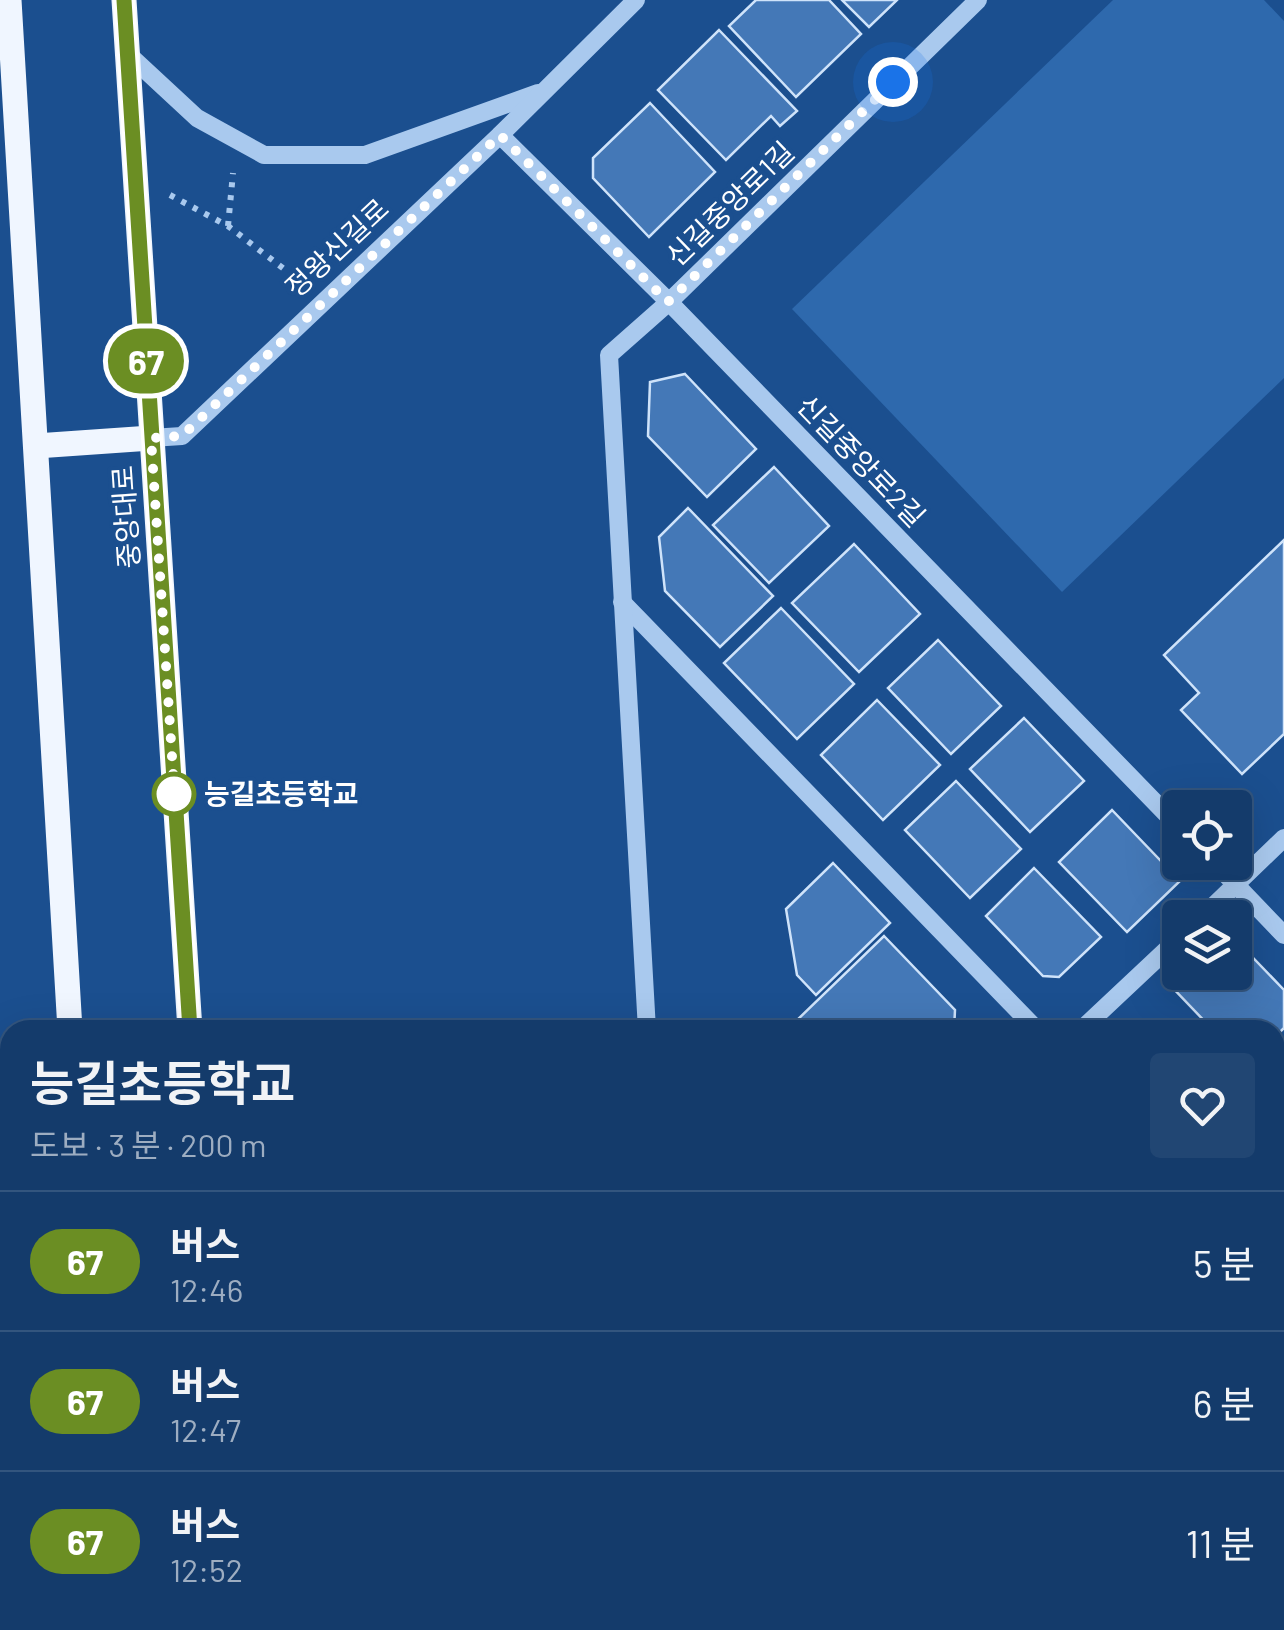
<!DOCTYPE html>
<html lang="ko">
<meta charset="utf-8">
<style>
:root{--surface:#143b6b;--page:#214673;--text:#f1f3f6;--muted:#9dadc1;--line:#33557e}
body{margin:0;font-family:Barlow,"Noto Sans KR",sans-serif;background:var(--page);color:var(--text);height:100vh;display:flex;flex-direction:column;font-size:38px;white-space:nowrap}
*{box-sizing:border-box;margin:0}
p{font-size:32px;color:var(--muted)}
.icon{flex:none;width:55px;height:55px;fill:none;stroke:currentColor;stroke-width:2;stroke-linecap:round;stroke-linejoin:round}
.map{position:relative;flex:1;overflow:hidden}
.side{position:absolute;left:0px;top:1020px;width:1285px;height:610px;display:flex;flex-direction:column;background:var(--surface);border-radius:30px 30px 0 0;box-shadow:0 10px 40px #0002,0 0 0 2px var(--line)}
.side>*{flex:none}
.badge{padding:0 20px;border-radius:32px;font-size:35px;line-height:65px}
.fabs{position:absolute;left:1162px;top:790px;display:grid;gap:20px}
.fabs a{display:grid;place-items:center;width:90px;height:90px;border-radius:10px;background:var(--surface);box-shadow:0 10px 40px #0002,0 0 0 2px var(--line);font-size:50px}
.you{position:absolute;width:50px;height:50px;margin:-25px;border:8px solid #fff;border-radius:50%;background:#1a73e8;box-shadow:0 0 0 15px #1a73e833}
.map>.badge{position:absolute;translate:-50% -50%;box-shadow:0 0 0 5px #fff}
.round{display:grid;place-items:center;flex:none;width:105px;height:105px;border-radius:10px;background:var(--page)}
.overview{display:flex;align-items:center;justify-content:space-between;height:170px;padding:0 30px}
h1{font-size:48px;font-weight:700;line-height:75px}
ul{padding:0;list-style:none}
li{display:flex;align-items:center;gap:30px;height:140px;padding:0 30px;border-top:2px solid var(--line)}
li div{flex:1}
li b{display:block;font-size:38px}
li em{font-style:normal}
li .badge{min-width:110px;font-weight:700;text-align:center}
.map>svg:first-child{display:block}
.green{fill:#2e69ad}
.building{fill:#4478b7;stroke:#cfe3fa;stroke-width:2.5}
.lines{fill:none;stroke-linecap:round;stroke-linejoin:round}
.path{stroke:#a9c9ee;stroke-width:6;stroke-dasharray:5 8;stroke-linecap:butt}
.minor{stroke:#a9c9ee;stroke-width:18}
.major{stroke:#f0f6ff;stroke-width:25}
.line-casing{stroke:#fff;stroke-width:22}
.line{stroke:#6b8e23;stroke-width:15}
.walk{stroke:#fff;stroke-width:10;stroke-dasharray:0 18}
.stop-dot{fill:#fff;stroke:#6b8e23;stroke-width:5}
.labels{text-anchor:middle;stroke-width:8;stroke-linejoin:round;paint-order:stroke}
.street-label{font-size:28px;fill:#fff;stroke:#1b4f8f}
.stop-label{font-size:28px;font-weight:bold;fill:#fff;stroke:#1b4f8f;text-anchor:start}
</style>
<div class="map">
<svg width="1284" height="1630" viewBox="0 0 1284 1630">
<rect width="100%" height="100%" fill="#1b4f8f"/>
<path class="green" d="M1113 0H1264L1284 21V378L1062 592 792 309Z"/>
<g class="building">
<path d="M756 0H829L861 34 796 97 729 26Z"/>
<path d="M842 0H897L869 27Z"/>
<path d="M719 30 797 111 780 126 771 116 726 160 658 90Z"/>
<path d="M650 103 715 172 649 237 593 178V158Z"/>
<path d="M685 374 756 449 707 497 648 436 650 382Z"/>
<path d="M774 467 829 526 769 583 713 525Z"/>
<path d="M688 508 773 596 720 647 665 591 659 537Z"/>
<path d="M1284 540V734L1242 774 1181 710 1199 693 1164 655Z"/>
<path d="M854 544 920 614 859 672 792 603Z"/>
<path d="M781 608 854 684 797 739 724 663Z"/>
<path d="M938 640 1001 706 951 754 888 688Z"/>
<path d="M877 700 940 765 883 820 821 755Z"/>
<path d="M1024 718 1084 781 1030 832 970 769Z"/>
<path d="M956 781 1021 849 970 898 905 830Z"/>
<path d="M1112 810 1180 881 1127 932 1059 862Z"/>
<path d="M833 863 890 923 816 995 797 975 786 909Z"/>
<path d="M1034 868 1101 937 1059 977 1043 976 986 916Z"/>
<path d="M884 936 955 1010 954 1030H799L793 1024Z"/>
<path d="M1235 939 1284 990V1028L1275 1037V1030H1213L1170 985 1183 972H1235Z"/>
</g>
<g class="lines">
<g class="path">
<path d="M170 195 228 226 301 282"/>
<path d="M228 226 233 173"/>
</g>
<g class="minor">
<path d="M128 54 197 118 264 155H365L538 93"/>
<path d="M500 135 669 302 1180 828"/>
<path d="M151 438 182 436 500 135 636 0"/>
<path d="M622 602 1037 1030"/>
<path d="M1214 862 1284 935"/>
<path d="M1201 918 1284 838"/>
<path d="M647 1030 609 355 669 302 978 0"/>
<path d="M1081 1030 1180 937"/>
<path d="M1275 1244 1284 1235"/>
<path d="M1275 1368 1284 1359"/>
<path d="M1275 1613 1284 1612"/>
<path d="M683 1620 684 1630"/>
<path d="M879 1630 889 1620"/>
<path d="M965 1630 1139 1620"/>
</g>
<g class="major">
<path d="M9 0 70 1030"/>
<path d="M124 0 190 1030"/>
<path d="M36 446 151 438"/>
<path d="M105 1620 106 1630"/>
<path d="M228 1620V1630"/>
</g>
</g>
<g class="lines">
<defs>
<path id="line" d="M124 0 190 1030"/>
</defs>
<use href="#line" class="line-casing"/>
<use href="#line" class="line"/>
<path class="walk" d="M174 794 175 802 151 438 182 436 500 135 668 302 893 82"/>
</g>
<circle class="stop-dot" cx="174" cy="794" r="20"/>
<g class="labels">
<g class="street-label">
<text transform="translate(730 204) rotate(-44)" y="10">신길중앙로1길</text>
<text transform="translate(337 248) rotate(-43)" y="10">정왕신길로</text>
<text transform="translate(861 461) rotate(46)" y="10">신길중앙로2길</text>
<text transform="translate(126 517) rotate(-94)" y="10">중앙대로</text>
</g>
<g class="stop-label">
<text x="204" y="804">능길초등학교</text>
</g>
</g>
</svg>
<div class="fabs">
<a><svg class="icon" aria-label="locate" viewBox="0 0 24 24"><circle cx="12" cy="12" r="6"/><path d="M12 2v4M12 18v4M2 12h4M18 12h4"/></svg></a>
<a><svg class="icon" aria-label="layers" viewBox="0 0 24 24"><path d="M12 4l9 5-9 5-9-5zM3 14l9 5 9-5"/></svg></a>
</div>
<div class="you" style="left:893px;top:82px"></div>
<b class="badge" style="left:146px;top:361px;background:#6b8e23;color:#fff">67</b>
<section class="side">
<div class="overview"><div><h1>능길초등학교</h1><p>도보 · 3 분 · 200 m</p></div><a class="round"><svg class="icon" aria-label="heart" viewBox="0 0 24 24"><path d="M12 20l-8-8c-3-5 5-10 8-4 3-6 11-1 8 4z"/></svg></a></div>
<ul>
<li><span class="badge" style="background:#6b8e23;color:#fff">67</span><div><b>버스</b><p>12:46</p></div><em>5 분</em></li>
<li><span class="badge" style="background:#6b8e23;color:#fff">67</span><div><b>버스</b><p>12:47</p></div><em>6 분</em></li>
<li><span class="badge" style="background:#6b8e23;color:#fff">67</span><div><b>버스</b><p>12:52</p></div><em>11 분</em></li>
</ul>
</section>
</div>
